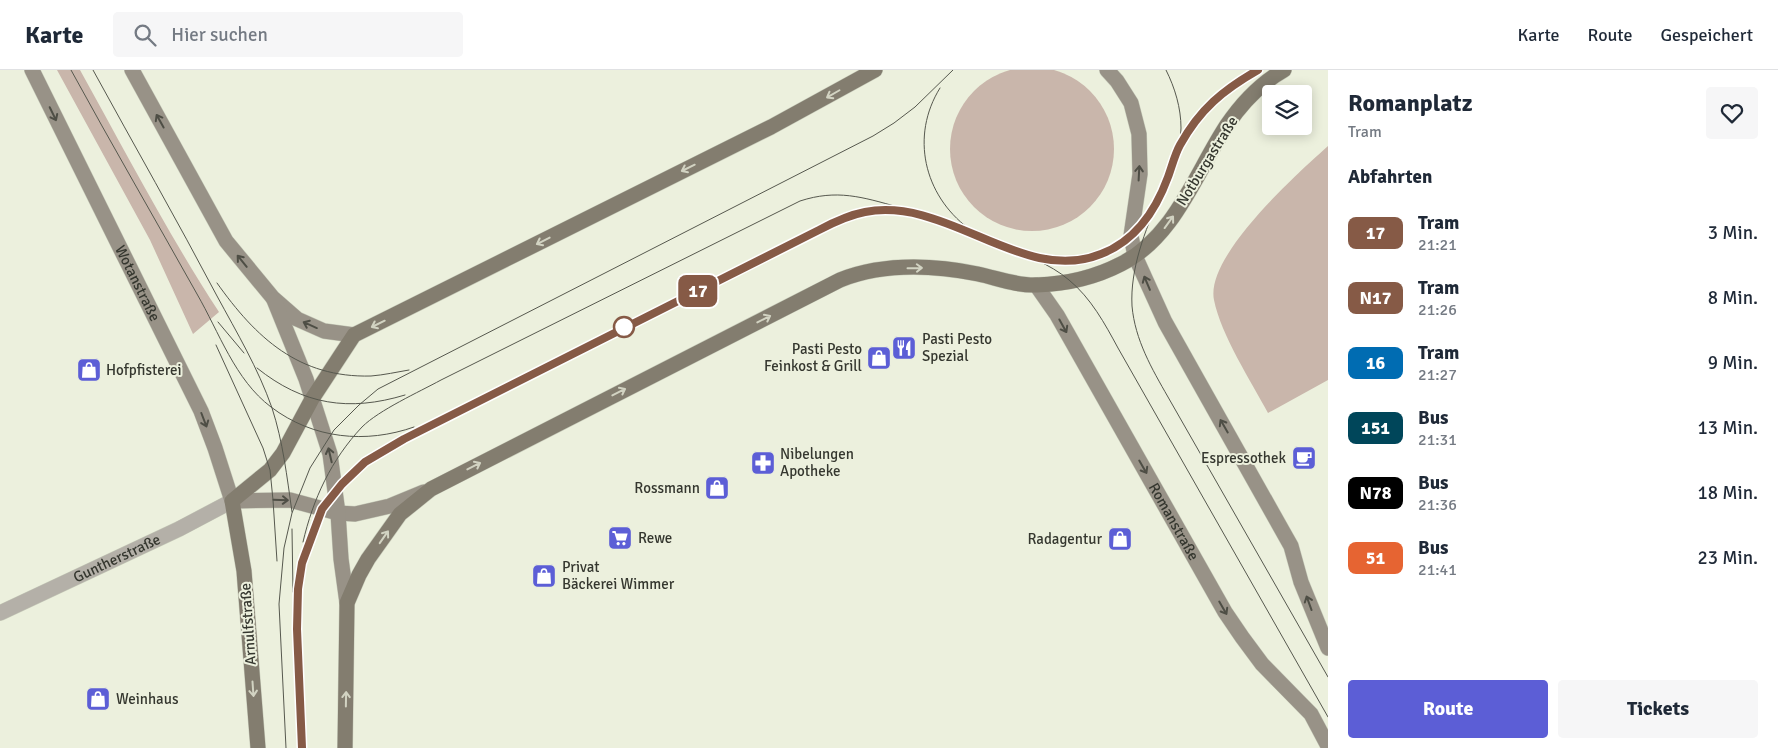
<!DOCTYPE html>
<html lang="de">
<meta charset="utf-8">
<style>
:root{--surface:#fff;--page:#f6f6f7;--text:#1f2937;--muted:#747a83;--line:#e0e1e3;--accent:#5c5ed6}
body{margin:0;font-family:Signika,sans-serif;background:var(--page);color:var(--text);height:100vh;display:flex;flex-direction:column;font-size:19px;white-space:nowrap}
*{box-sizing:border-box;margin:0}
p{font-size:16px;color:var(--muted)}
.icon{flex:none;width:28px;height:28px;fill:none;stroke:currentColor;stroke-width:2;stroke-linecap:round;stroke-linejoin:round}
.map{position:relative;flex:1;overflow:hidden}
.sheet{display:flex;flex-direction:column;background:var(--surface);width:450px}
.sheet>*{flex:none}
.badge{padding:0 10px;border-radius:8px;font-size:18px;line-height:32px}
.controls{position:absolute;left:1262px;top:15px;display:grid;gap:10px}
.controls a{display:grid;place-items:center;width:50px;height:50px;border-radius:5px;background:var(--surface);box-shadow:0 2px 12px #0003;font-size:25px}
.map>.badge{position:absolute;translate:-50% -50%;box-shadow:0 0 0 2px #fff}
h2{padding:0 20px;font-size:19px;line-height:45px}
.round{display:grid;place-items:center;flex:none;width:52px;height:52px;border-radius:5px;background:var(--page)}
.head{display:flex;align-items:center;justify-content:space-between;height:85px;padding:0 20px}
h1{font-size:24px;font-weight:700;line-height:38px}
.button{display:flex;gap:10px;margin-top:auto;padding:10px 20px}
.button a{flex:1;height:58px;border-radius:5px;background:var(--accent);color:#fff;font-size:20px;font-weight:700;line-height:58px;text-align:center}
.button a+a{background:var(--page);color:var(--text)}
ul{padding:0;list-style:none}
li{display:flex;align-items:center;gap:15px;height:65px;padding:0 20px}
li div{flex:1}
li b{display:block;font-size:19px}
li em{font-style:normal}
li .badge{min-width:55px;font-weight:700;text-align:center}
header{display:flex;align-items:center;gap:30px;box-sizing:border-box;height:70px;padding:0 25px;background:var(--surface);border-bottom:1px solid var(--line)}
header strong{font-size:24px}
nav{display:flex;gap:28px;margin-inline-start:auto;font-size:18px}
.search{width:350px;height:45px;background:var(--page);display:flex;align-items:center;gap:12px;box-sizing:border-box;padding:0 18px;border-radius:5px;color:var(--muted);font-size:19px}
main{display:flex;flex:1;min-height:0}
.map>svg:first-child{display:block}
.green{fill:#c9b6ab}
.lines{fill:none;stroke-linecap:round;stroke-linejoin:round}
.street-casing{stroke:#c7cbba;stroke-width:16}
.secondary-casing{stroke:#c7cbba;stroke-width:16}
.primary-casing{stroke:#c7cbba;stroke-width:16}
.street{stroke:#b4b0a8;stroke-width:15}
.secondary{stroke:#989287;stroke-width:15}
.primary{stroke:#837d6f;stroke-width:15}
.tram{stroke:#56584e;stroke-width:1}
.oneway{stroke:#d2d3c2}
.oneway2{stroke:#4e4e45}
.line-casing{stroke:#fff;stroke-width:11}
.line{stroke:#865a46;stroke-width:8}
.stop-dot{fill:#fff;stroke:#865a46;stroke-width:2.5}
.labels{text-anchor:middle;stroke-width:4;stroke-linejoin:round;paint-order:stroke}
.street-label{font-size:15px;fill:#35372f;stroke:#ecf0dd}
.poi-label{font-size:15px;fill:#35372f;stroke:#ecf0dd;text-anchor:start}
</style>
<header>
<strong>Karte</strong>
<div class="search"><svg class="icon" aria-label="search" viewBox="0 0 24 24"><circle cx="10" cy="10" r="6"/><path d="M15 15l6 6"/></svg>Hier suchen</div>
<nav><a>Karte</a><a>Route</a><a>Gespeichert</a></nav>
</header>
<main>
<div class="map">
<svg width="1328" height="678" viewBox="0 0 1328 678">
<rect width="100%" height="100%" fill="#ecf0dd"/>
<g class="green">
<circle cx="1032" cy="79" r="82"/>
<path d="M57 0H80C125 81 168 164 219 242L193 264 150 170Z"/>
<path d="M1328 76V310L1268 343C1251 311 1221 265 1214 230 1205 186 1297 104 1328 76Z"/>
</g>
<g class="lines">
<defs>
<g id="street">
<path id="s1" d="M0 543 179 459 232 431"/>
</g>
<g id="secondary">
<path id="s2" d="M32 0 201 341 215 378 232 431 290 430 338 443 355 444 390 436 424 422"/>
<path d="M132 0 226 171 273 228 297 249 324 261 354 265"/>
<path d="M1107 0 1117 11 1131 33 1139 64 1140 104 1131 166 1135 186 1165 252 1291 476 1301 512 1328 578"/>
<path id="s3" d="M1036 215 1057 245 1225 542 1242 567 1262 594 1311 644 1328 676"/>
<path d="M274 230 306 309 330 384 338 443 341 489 347 533"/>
</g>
<g id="primary">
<path d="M258 678 244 501 232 431 270 400 283 383 312 329 354 265 771 57 875 0"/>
<path d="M345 678 347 533 359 505 368 489 400 444 431 419 840 210C883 193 933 195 978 204 997 208 1017 216 1037 215 1065 214 1096 207 1121 194 1175 167 1196 102 1227 55 1242 33 1261 13 1284 0"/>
</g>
</defs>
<use href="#street" class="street-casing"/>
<use href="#secondary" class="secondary-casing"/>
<use href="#primary" class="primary-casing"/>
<use href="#street" class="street"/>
<use href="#secondary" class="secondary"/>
<use href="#primary" class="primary"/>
<g class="tram">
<path d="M71 0C112 75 155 149 197 224 219 262 235 310 271 337 313 369 366 374 414 357"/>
<path d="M93 0C134 75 177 150 217 226 237 263 258 298 272 338 283 372 287 407 292 442"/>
<path d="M1166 0C1175 18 1181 38 1181 58 1181 82 1169 105 1160 127 1145 160 1130 199 1132 236 1135 270 1152 299 1168 327L1328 607"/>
<path d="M940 18C910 66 924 125 968 158"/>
<path d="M1182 72C1204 37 1222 21 1258 0"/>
<path d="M1044 190C1085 195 1124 182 1148 146"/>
<path d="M217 213C256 268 299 308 371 306 384 305 397 302 409 300"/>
<path d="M218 252 244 283"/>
<path d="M216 275 263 378 270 400 273 430 277 491"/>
<path d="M257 298C303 335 349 342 405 325"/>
<path d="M292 459 293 522"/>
<path d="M303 472C313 429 331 390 362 357 379 340 419 322 441 310L800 131C837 119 862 127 898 137"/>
<path d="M286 678 279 534 284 478 292 443 310 398 334 360 359 335 378 319 873 66 894 53 915 37 953 0"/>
<path d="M302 678 297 559 298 519 302 493 322 439 343 414 365 392 383 381 445 347 838 150C900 127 946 152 1002 176 1026 186 1049 193 1069 210 1091 228 1105 254 1118 278L1328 647"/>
</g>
</g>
<defs><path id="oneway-shaft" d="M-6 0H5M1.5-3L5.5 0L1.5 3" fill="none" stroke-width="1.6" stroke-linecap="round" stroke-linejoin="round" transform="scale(1.25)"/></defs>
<g class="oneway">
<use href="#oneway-shaft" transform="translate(833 24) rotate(150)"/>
<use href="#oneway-shaft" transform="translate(688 98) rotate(154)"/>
<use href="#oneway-shaft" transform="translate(1169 152) rotate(-54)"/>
<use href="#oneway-shaft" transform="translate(543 171) rotate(153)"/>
<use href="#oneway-shaft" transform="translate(915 198) rotate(-1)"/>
<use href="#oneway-shaft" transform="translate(764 249) rotate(-27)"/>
<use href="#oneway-shaft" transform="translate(378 254) rotate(154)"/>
<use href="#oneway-shaft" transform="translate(619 322) rotate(-27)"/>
<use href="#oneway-shaft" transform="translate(474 396) rotate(-27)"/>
<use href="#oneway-shaft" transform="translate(384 467) rotate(-55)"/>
<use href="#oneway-shaft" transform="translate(253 619) rotate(86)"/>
<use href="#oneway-shaft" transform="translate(346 629) rotate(-89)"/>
</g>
<g class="oneway2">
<use href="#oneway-shaft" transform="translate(53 44) rotate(64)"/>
<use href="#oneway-shaft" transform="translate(160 51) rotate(-119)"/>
<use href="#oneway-shaft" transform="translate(1139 103) rotate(-87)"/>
<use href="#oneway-shaft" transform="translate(242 191) rotate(-129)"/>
<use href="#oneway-shaft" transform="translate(1147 213) rotate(-113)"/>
<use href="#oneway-shaft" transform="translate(310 255) rotate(-156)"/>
<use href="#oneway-shaft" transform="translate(1063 256) rotate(61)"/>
<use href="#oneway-shaft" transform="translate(204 350) rotate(69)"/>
<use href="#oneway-shaft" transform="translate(1224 356) rotate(-120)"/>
<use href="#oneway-shaft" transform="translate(330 385) rotate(-103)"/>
<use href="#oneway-shaft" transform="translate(1143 397) rotate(60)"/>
<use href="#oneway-shaft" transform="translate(281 430) rotate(2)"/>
<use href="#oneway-shaft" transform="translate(1309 533) rotate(-110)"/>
<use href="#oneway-shaft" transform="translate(1223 538) rotate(60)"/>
</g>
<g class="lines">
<defs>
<path id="line" d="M302 678 297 559 298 519 302 493 322 439 342 414 365 392 404 369 819 160C834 152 849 145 865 142 948 126 1023 216 1101 184 1135 171 1156 140 1168 107 1172 96 1175 84 1180 75 1200 39 1223 20 1258 0"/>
</defs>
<use href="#line" class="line-casing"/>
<use href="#line" class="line"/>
</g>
<defs>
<symbol id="restaurant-square" viewBox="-11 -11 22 22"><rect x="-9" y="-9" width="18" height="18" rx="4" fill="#5c5ed6" stroke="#ecf0dd"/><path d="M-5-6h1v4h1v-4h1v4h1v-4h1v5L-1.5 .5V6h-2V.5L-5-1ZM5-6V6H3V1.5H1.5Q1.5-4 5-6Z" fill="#fff"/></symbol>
<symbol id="shop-square" viewBox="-11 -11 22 22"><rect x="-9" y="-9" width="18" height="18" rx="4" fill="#5c5ed6" stroke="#ecf0dd"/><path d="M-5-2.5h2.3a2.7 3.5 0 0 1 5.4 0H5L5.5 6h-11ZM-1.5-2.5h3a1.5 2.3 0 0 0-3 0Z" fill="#fff"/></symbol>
<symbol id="cafe-square" viewBox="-11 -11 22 22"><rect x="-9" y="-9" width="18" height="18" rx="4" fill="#5c5ed6" stroke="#ecf0dd"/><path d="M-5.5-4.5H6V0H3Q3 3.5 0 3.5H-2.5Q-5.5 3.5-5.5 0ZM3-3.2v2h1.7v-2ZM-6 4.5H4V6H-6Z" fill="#fff"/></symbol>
<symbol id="pharmacy-square" viewBox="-11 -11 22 22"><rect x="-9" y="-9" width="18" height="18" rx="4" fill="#5c5ed6" stroke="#ecf0dd"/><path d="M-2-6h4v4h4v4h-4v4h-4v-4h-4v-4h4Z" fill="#fff"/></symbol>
<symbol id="supermarket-square" viewBox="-11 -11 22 22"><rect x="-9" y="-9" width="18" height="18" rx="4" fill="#5c5ed6" stroke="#ecf0dd"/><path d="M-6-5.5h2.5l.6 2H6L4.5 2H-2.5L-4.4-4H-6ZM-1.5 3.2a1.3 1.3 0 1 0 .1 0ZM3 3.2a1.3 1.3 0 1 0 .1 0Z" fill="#fff"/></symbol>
</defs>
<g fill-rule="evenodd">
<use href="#restaurant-square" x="890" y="264" width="28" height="28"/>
<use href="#shop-square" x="865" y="274" width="28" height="28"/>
<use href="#shop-square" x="75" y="286" width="28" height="28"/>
<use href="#cafe-square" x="1290" y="374" width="28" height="28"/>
<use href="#pharmacy-square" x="749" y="379" width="28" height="28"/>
<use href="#shop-square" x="703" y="404" width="28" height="28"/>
<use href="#supermarket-square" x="606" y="454" width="28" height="28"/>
<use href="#shop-square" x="1106" y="455" width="28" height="28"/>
<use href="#shop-square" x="530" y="492" width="28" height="28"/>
<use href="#shop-square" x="84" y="615" width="28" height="28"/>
</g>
<circle class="stop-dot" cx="624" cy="257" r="10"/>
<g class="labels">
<g class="street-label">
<text transform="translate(1207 91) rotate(-58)" y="5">Notburgastraße</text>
<text dy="5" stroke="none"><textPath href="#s2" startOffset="238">Wotanstraße</textPath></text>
<text dy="5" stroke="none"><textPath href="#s3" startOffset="274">Romanstraße</textPath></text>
<text dy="5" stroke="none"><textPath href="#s1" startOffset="129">Guntherstraße</textPath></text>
<text transform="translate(248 554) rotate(-94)" y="5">Arnulfstraße</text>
</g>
<g class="poi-label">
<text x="922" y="274">Pasti Pesto<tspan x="922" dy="17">Spezial</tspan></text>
<text x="862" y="284" text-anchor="end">Pasti Pesto<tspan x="862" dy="17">Feinkost &amp; Grill</tspan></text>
<text x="106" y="305">Hofpfisterei</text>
<text x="780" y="389">Nibelungen<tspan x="780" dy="17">Apotheke</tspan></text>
<text x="1286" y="393" text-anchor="end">Espressothek</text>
<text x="700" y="423" text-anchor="end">Rossmann</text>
<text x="638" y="473">Rewe</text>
<text x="1102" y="474" text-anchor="end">Radagentur</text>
<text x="562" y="502">Privat<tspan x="562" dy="17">Bäckerei Wimmer</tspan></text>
<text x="116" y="634">Weinhaus</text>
</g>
</g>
</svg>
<div class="controls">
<a><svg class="icon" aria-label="layers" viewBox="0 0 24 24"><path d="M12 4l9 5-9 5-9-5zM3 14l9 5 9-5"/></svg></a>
</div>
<b class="badge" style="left:698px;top:221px;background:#865a46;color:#fff">17</b>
</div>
<section class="sheet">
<div class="head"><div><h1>Romanplatz</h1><p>Tram</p></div><a class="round"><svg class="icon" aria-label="heart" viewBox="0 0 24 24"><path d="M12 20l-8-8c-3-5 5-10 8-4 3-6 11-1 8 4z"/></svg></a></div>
<h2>Abfahrten</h2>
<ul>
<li><span class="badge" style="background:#865a46;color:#fff">17</span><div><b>Tram</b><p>21:21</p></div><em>3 Min.</em></li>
<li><span class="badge" style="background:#865a46;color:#fff">N17</span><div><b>Tram</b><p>21:26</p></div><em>8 Min.</em></li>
<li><span class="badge" style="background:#006cb2;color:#fff">16</span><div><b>Tram</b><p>21:27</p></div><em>9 Min.</em></li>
<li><span class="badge" style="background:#00465a;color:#fff">151</span><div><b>Bus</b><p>21:31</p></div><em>13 Min.</em></li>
<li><span class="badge" style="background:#000;color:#fff">N78</span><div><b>Bus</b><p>21:36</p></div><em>18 Min.</em></li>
<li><span class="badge" style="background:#e66432;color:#fff">51</span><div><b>Bus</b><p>21:41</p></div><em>23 Min.</em></li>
</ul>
<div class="button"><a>Route</a><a>Tickets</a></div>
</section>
</main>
